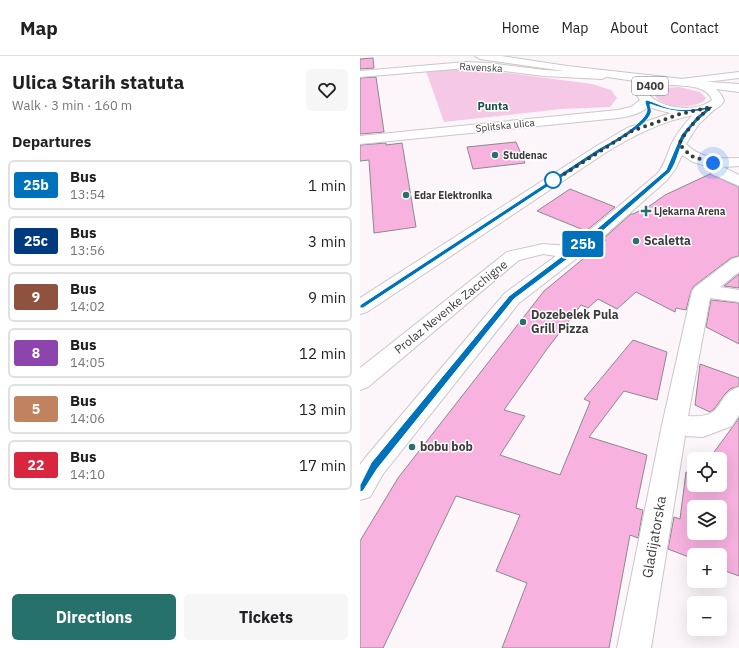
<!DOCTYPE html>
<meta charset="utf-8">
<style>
:root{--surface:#fff;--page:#f6f6f6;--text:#202124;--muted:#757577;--line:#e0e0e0;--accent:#27716d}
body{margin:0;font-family:"IBM Plex Sans",sans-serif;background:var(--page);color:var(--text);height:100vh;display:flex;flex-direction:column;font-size:15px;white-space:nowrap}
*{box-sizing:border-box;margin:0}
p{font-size:13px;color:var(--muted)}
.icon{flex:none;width:22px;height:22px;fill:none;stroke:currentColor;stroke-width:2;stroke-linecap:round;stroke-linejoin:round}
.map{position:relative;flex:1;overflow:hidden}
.panel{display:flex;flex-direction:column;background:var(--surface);width:360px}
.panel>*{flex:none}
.badge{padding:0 8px;border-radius:3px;font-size:14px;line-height:26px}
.tools{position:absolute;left:327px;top:396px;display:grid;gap:8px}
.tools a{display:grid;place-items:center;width:40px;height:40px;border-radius:6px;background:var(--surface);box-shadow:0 4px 16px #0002;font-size:20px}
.you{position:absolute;width:20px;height:20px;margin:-10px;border:3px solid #fff;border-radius:50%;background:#1a73e8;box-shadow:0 0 0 6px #1a73e833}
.map>.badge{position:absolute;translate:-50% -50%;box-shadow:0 0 0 2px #fff}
h2{padding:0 12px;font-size:15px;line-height:36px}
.round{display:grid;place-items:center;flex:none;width:42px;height:42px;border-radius:6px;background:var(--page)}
.overview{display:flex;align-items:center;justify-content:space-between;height:68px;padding:0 12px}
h1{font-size:19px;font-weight:700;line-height:30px}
.action{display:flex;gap:8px;margin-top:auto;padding:8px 12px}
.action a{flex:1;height:46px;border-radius:6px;background:var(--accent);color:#fff;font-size:16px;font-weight:700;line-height:46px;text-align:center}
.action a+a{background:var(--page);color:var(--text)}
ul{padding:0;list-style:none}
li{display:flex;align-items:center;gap:12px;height:50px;margin:0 8px 6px;padding:0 4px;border:2px solid var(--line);border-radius:6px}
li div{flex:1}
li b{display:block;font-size:15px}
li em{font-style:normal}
li .badge{min-width:44px;font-weight:700;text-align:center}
header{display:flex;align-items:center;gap:24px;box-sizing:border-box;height:56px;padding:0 20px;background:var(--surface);border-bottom:1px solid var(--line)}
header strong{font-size:19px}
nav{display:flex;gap:22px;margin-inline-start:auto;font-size:14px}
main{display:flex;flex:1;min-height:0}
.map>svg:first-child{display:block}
.green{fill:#f5c8e5}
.building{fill:#f8b2e0;stroke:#8e888c;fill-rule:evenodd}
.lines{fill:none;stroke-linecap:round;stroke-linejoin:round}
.street-casing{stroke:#ccc6ca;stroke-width:2}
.secondary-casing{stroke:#ccc6ca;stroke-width:2}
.primary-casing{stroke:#ccc6ca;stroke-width:2}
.street{fill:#fff;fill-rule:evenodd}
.secondary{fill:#fff;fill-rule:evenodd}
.primary{fill:#fff;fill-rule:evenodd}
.line{fill:#0072bc;stroke:#fff}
.walk{stroke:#3c3a3b;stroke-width:4;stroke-dasharray:0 7.2}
.poi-dot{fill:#27716d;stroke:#fff;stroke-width:1.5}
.stop-dot{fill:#fff;stroke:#0072bc;stroke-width:2}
.labels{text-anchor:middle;stroke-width:3;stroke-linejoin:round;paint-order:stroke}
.far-street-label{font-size:10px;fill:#3c3a3b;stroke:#fff}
.far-poi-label{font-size:10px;font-weight:bold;fill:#3c3a3b;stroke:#fff;text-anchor:start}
.shield{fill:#fff;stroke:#767576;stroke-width:1}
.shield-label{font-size:11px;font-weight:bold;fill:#3c3a3b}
.far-neighbourhood-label{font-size:11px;font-weight:bold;fill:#124f4c;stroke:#fff}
.poi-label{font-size:12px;font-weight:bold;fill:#3c3a3b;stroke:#fff;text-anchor:start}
.street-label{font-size:12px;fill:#3c3a3b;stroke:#fff}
.near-street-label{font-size:14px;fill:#3c3a3b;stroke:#fff}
</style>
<header>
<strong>Map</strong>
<nav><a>Home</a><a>Map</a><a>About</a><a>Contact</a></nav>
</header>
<main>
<section class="panel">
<div class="overview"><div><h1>Ulica Starih statuta</h1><p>Walk · 3 min · 160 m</p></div><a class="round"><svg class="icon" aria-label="heart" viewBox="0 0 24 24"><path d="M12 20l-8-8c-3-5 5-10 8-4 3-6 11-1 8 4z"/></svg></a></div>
<h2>Departures</h2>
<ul>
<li><span class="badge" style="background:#0072bc;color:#fff">25b</span><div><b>Bus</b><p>13:54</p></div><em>1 min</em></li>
<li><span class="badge" style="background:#003b80;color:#fff">25c</span><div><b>Bus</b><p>13:56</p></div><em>3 min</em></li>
<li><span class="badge" style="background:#8e523f;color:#fff">9</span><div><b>Bus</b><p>14:02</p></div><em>9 min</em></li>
<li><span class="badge" style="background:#8e44ad;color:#fff">8</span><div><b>Bus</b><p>14:05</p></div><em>12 min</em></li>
<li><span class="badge" style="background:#c1825f;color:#fff">5</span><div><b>Bus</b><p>14:06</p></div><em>13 min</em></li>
<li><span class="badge" style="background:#d7263d;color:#fff">22</span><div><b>Bus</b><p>14:10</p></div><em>17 min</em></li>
</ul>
<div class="action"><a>Directions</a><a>Tickets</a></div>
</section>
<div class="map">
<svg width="379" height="592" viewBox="0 0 379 592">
<rect width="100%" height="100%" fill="#fcf5f9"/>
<g class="green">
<path d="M109 12 232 28 251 34 257 42 250 51 201 53 84 66 66 15Z"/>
<path d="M319 31 340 36 346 42 344 45C332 53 304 53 295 40V36L305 32Z"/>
</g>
<g class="building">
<path d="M13 2 14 12 0 13V3Z"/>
<path d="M16 21 24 76 0 78V22Z"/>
<path d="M156 86 165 107 113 113 107 91Z"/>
<path d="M26 87V89L42 87 56 171 14 177 9 104 0 105V89Z"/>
<path d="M350 118 379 131V200L371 202 334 230 331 235 326 254 316 252 315 256 276 236 257 253 238 243 228 252 221 249 187 293 144 354 165 360 140 399 200 419 230 346 224 343 273 284 307 296 297 344 264 335 229 381 287 399 276 452 283 454 278 482 270 479 249 592H142L167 527 136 515 160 459 96 440 23 592H0V485L38 422 184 235 246 184 243 183 271 158H273L291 149 305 139Z"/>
<path d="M210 133 255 151 226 175 177 155Z"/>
<path d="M379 218V232L364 230Z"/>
<path d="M351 244 379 247V288L346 271Z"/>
<path d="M340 308 379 322V330L370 333 365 338 354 353 350 356 335 349Z"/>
<path d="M379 362V520L360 513V499H334V503L308 493 314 461 320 463 326 416 334 419V429H360V403H349ZM334 451H360V477H334Z"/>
</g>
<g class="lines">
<defs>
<g id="street">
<path d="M106 6 129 7 184 14 242 17 248 20 242 23 184 20 129 13 106 12 0 21V15Z"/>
<path d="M379 16V22L321 29 317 28 315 26 317 24 321 23Z"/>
<path d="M287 41 291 42 293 45C285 57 271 60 258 62L0 88V80L258 54 271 51 283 42Z"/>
<path d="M351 47 355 48 357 51 338 69 326 88C341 103 359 103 379 102V110L363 111 379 119V130L352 118 347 110 333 106 322 99 316 112 307 124 234 189 159 247 23 418 10 441 0 444V409L5 402 145 237 196 200 183 198 159 204 8 331 0 334V312L147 196 183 188 209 190 222 181 297 118C305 109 307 98 312 87 319 74 336 51 351 47Z"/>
<path d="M379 201V216L360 231 379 234V246L350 242 328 360C368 363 353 339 379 331V359L372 370 343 381 325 380 291 592H257L302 369 332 235 335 231 372 203Z"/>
</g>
<path id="secondary" d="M337 25 379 28V36L333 30 331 28 333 26Z"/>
<path id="primary" d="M115 0H141L207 10 332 24C346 27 359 30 364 45 357 56 345 56 334 59 301 65 273 80 245 97L7 256 0 258V242L235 91 267 72 311 57C298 54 279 51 276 36L281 30 289 27 120 3ZM312 29C325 30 347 29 352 44 336 57 303 53 289 39V35L298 31Z"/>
</defs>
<use href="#street" class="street-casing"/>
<use href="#secondary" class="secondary-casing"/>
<use href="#primary" class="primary-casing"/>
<use href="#street" class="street"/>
<use href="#secondary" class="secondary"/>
<use href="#primary" class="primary"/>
</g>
<path class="line" d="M287 44C294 46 301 50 309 52 323 55 337 53 351 50L353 51C344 60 334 67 327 78 319 90 318 105 310 116L230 186 154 243 17 413 3 435 0 436V429L11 407 149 240 225 183 306 114 321 79 337 60 345 54C325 58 309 55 290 48 290 51 292 54 291 57 286 71 255 87 242 95L3 252H0V249L238 93C249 87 286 67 287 54 287 52 285 48 285 45Z"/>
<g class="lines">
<path class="walk" d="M193 124 187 129 272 75 320 58 351 51C338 61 327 73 319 88L331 100 353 107"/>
</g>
<g class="poi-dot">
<circle cx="135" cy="99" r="4"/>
<circle cx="46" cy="139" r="4"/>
<path d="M284 149h4v4h4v4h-4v4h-4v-4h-4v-4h4z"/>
<circle cx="276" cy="185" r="4"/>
<circle cx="163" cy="266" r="4"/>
<circle cx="52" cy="391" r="4"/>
</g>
<circle class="stop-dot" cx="193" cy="124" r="8"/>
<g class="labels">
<g class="far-street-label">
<text transform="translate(121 11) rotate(3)" y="4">Ravenska</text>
<text transform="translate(145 69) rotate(-6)" y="4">Splitska ulica</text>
</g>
<g class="far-poi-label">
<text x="143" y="103">Studenac</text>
<text x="54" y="143">Edar Elektronika</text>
<text x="294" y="159">Ljekarna Arena</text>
</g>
<rect class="shield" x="272" y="21" width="36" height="18" rx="3"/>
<g class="shield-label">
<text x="290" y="34">D400</text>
</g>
<g class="far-neighbourhood-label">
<text x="133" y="54">Punta</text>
</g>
<g class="poi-label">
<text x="284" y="189">Scaletta</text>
<text x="171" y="263">Dozebelek Pula<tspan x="171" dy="14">Grill Pizza</tspan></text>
<text x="60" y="395">bobu bob</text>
</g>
<g class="street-label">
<text transform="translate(91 251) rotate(-39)" y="4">Prolaz Nevenke Zacchigne</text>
</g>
<g class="near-street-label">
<text transform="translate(294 481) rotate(-80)" y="5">Gladijatorska</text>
</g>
</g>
</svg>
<div class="tools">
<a><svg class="icon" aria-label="locate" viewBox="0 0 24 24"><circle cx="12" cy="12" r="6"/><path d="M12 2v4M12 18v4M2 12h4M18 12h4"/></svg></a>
<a><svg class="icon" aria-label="layers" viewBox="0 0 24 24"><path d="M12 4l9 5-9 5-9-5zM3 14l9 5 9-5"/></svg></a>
<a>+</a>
<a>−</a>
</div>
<div class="you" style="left:353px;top:107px"></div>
<b class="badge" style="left:223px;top:188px;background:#0072bc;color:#fff">25b</b>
</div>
</main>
